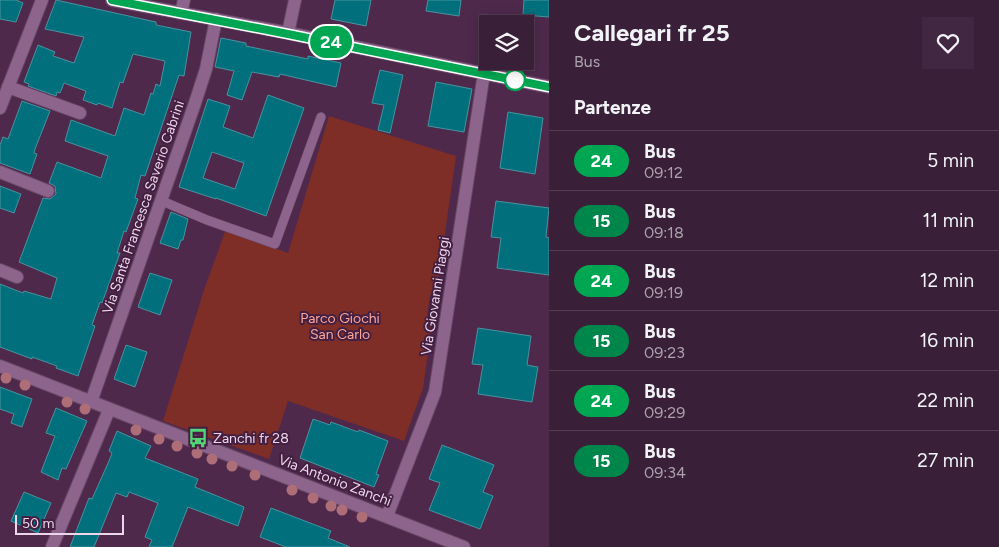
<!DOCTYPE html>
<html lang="it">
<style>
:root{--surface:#3a1f39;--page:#412741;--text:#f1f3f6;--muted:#aba2ae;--line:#543d53}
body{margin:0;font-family:Figtree,sans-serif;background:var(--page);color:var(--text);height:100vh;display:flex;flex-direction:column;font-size:19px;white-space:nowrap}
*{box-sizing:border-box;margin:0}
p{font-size:16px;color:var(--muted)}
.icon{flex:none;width:28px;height:28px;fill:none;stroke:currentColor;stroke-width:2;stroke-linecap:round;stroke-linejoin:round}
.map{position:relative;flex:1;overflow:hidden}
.drawer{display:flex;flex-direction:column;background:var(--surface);width:450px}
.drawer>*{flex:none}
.badge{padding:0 10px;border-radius:16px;font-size:18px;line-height:32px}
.tools{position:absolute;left:479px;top:15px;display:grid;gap:10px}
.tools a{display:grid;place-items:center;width:55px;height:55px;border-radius:0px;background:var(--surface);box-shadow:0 2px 12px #0003,0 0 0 1px var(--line);font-size:25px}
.scale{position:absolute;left:15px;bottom:12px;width:109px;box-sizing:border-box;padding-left:5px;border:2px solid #edd6eb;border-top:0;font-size:14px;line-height:18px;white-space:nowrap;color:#edd6eb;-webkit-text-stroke:4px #431f42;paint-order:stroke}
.map>.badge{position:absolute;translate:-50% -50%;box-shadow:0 0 0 2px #fff}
h2{padding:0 25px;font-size:19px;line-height:45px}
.round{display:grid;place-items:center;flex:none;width:52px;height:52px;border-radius:0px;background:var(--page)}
.headline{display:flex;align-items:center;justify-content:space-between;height:85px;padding:0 25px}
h1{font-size:24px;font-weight:700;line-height:38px}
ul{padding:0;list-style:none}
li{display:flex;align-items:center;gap:15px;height:60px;padding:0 25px;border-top:1px solid var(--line)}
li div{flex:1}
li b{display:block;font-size:19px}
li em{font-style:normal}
li .badge{min-width:55px;font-weight:700;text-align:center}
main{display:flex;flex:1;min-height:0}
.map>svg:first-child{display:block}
.green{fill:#7e2e26}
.building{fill:#01707c;stroke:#47939f;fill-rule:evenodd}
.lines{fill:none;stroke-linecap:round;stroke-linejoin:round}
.lane-casing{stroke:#674766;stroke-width:10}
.street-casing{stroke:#674766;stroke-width:14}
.lane{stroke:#8d648b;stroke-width:9}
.street{stroke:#8d648b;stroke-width:12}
.tree{fill:#ae6e77}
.line-casing{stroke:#fff;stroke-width:11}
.line{stroke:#00a651;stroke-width:8}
.stop-dot{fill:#fff;stroke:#00a651;stroke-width:2.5}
.labels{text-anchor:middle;stroke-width:4;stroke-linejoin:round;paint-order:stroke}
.street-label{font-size:14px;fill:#edd6eb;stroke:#431f42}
.park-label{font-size:14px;fill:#fca69a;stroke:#431f42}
.poi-label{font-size:14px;fill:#edd6eb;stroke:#431f42;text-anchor:start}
</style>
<main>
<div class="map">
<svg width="549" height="547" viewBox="0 0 549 547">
<rect width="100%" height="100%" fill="#4e294c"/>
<path class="green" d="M329 116 456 156 436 296 430 295 427 316 433 317 423 388 404 441 288 401 269 459 163 421 204 290 226 229 288 253Z"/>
<g class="building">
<path d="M0 0H16L23 3 16 22 0 19Z"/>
<path d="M56 0 156 22V25L191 32 184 76 179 75 145 176 141 175 135 198 138 199 126 232 124 231 117 253H120L102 303 100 302 92 325 95 326 78 376 56 368 57 366 32 357V359L0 347V284L23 293 24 291 51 299 57 278 19 262 43 198 50 199 56 194 55 186 49 183 57 162 101 178 108 156 65 141 71 120 115 136 124 108 144 115 151 93 153 94 156 84 160 86 165 61 133 54 123 83 120 82 112 108 98 103 97 105 83 100 86 91 64 83 60 93 57 92 56 96 28 86 29 84 24 82 38 45 55 52 53 56 74 63 84 37 45 29Z"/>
<path d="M335 0H371L366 26 331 19Z"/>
<path d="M428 0H461L459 16 426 11Z"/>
<path d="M524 0H549V17L523 15Z"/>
<path d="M221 38 246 43V46L308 59V56L341 63 336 87 280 74 279 77 252 72 242 100 227 95 234 71 215 67Z"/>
<path d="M380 70 403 75 390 133 378 130 384 105 372 103Z"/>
<path d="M436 82 472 89 464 132 428 126Z"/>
<path d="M268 95 304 108 266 216 216 198V199L179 187 208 99 230 106 223 127 253 138ZM212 152 244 163 235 189 203 178Z"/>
<path d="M22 101 50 111 35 149 34 153 37 154 30 174 0 163V145L3 137 8 139Z"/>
<path d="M508 112 543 118 535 174 500 168Z"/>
<path d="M0 186 21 194 14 213 0 208Z"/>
<path d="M496 201 549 208 546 237 549 238V275L497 268 501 238 491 237Z"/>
<path d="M171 212 188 219 183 240H181L178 249 160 243Z"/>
<path d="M150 273 172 280 160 315 138 307Z"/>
<path d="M478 328 531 336 527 365 538 367 532 402 478 394 483 365 472 364Z"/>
<path d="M126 345 147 352 135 387 114 379Z"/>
<path d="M0 387 32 399 22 427 11 423 14 414 0 409Z"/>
<path d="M56 408 87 421 66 469 62 468 58 480 41 472 55 436 46 433Z"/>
<path d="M313 419 330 425 331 422 358 432 359 430 388 441 376 474 379 475 374 487 300 458Z"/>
<path d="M117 431 151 446 145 458 198 479 195 487 244 507 238 526 188 507 172 547H149L152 540 145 537 158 503 129 492 127 497 116 493 94 547H70L89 498 92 499 109 461 112 453 109 451Z"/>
<path d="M442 445 494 465 483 492 493 496 480 529 429 510 440 483 429 479Z"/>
<path d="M24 492 51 503 38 533 11 521Z"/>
<path d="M271 508 331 531 328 538 350 547H286L260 537Z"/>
</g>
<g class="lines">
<defs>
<path id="lane" d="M162 201 207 220 275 244 321 117"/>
<g id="street">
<path d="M112 0 288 33 549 87"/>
<path d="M181 13 184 0"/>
<path d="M288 33 295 0"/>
<path d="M8 87 80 113"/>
<path d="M0 108 42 0"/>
<path d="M0 172 48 191"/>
<path d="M0 270 17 277"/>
<path d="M0 366 464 547"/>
<path d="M91 402 195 103 206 69 216 19"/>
<path d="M387 516 435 392 484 73"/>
<path d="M52 547 109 410"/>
</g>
</defs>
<use href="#lane" class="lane-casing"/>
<use href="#street" class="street-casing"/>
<use href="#lane" class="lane"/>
<use href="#street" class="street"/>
</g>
<g class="tree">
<circle cx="6" cy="378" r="5.5"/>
<circle cx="25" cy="385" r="5.5"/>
<circle cx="67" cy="402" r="5.5"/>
<circle cx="85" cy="409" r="5.5"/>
<circle cx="136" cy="430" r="5.5"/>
<circle cx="159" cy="439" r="5.5"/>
<circle cx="177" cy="446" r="5.5"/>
<circle cx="197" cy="453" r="5.5"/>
<circle cx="212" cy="459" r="5.5"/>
<circle cx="232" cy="466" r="5.5"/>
<circle cx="255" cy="475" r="5.5"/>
<circle cx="292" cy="490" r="5.5"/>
<circle cx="313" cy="498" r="5.5"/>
<circle cx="331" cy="506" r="5.5"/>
<circle cx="342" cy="510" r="5.5"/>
<circle cx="362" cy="517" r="5.5"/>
</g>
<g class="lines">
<defs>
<path id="line" d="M112 0 288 34 549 87"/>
</defs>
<use href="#line" class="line-casing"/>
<use href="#line" class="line"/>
</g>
<defs>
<symbol id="bus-bare" viewBox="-9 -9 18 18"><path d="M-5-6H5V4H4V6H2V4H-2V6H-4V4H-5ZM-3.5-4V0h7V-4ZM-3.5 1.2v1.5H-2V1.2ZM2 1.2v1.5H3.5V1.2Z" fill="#53d673" stroke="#431f42" stroke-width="2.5" paint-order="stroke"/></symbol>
</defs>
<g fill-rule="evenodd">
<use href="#bus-bare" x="184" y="424" width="28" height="28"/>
</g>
<circle class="stop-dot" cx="515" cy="80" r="10"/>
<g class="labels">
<g class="street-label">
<text transform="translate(143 207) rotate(-71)" y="5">Via Santa Francesca Saverio Cabrini</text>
<text transform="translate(435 296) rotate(-81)" y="5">Via Giovanni Piaggi</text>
<text transform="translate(335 480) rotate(21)" y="5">Via Antonio Zanchi</text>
</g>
<g class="park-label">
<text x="340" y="323">Parco Giochi<tspan x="340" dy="16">San Carlo</tspan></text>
</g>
<g class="poi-label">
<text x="213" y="443">Zanchi fr 28</text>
</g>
</g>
</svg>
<div class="tools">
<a><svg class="icon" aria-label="layers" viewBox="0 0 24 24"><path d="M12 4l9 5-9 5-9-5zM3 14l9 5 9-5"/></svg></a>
</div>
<div class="scale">50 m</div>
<b class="badge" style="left:331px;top:42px;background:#00a651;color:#fff">24</b>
</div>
<section class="drawer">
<div class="headline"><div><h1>Callegari fr 25</h1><p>Bus</p></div><a class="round"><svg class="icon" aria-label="heart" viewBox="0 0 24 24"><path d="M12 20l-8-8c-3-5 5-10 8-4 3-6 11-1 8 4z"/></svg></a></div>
<h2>Partenze</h2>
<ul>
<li><span class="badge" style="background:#00a651;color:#fff">24</span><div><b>Bus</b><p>09:12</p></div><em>5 min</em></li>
<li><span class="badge" style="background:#00854a;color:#fff">15</span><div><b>Bus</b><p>09:18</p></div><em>11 min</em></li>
<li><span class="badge" style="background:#00a651;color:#fff">24</span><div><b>Bus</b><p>09:19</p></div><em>12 min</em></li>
<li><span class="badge" style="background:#00854a;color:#fff">15</span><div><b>Bus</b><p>09:23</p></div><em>16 min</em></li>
<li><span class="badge" style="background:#00a651;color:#fff">24</span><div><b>Bus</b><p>09:29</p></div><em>22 min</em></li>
<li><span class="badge" style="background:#00854a;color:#fff">15</span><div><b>Bus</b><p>09:34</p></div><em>27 min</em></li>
</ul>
</section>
</main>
